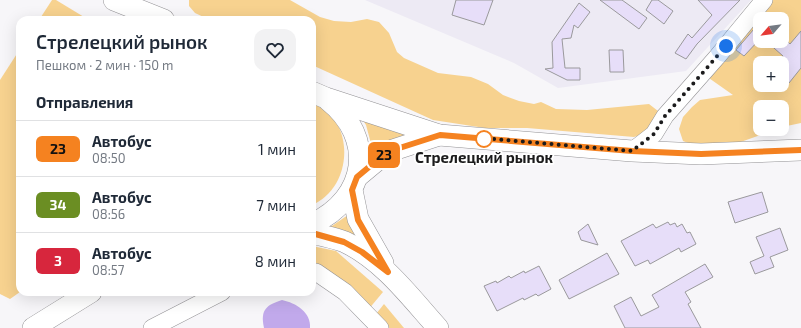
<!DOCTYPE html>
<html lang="ru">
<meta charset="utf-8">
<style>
:root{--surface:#fff;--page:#f2f2f3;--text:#1f2937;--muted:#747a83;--line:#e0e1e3}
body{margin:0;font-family:"Exo 2",sans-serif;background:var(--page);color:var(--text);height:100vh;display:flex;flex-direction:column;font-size:15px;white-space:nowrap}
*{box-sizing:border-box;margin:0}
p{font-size:13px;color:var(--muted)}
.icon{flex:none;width:22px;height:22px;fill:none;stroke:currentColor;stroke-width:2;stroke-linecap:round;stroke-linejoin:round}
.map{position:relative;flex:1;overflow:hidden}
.sheet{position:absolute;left:16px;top:16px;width:300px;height:280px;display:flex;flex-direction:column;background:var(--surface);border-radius:12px;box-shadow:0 4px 16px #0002}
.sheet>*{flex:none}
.badge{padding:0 8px;border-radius:6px;font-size:14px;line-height:26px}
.needle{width:26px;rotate:242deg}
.controls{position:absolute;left:753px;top:12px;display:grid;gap:8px}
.controls a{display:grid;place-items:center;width:36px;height:36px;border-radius:8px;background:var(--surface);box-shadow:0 4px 16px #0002;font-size:20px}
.you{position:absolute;width:20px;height:20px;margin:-10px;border:3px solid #fff;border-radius:50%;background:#1a73e8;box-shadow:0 0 0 6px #1a73e833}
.map>.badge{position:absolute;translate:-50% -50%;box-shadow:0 0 0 2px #fff}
h2{padding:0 20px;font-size:15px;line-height:36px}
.round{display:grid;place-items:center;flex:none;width:42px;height:42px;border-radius:12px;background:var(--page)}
.head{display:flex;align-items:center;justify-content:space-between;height:68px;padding:0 20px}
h1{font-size:19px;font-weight:600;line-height:30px}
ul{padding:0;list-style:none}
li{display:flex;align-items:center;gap:12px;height:56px;padding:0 20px;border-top:1px solid var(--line)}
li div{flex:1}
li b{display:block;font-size:15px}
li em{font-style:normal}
li .badge{min-width:44px;font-weight:700;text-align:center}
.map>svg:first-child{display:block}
.built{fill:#edeaf4}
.green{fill:#f7d28f;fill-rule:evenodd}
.water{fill:#c1a9eb}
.building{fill:#e7def9;stroke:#9a999c}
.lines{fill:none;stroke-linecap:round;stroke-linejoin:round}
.minor-casing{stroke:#939295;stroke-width:18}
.major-casing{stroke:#939295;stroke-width:22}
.minor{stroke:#fff;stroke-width:17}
.major{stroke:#fff;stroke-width:21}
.line-casing{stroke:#fff;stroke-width:9}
.line{stroke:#f58220;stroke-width:6}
.walk{stroke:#1b1b1c;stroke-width:4;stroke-dasharray:0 7.2}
.stop-dot{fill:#fff;stroke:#f58220;stroke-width:2}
.labels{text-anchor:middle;stroke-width:3.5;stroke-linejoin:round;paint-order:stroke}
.stop-label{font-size:15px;font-weight:bold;fill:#1b1b1c;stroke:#fff}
</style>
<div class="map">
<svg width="801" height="328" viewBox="0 0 801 328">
<rect width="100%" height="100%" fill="#f7f6f9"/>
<path class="built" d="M365 0H751L686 71 558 88 514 63Z"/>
<g class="green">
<path d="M52 0H56L89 20H39Z"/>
<path d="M189 0H290L320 17 334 21 351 22 367 19 379 22 389 33 397 52 404 58 438 73 471 77 488 84 503 95 519 101 534 104 541 102 556 109 587 110 649 104 658 111C655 129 651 132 634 137L527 128H485L433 120 312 65V20H210L195 13 189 6Z"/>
<path d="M768 0H801V123L782 127V107H760V129H777L735 144 698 147 683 141 679 129 683 117 692 107 700 100 733 95 706 76ZM760 19H782V41H760ZM760 63H782V85H760Z"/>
<path d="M20 49V292L10 299 0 294V80Z"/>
<path d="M312 102C356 119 354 187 312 205Z"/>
<path d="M361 117 414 138 373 151 366 125Z"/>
<path d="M348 215 365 246 326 230Z"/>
<path d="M312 246 336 251 383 292 368 310 312 269Z"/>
<path d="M384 304 404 328H389L376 314Z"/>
</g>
<path class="water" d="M282 300C296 303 311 312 310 328H264C260 310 266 305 282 300Z"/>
<g class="building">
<path d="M456 0H493L484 25 452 15Z"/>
<path d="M600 0H622L647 18 639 29Z"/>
<path d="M652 0H658L673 11 664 24 646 10Z"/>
<path d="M698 0H740L697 44 686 59 675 53 688 34 692 38 712 15Z"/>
<path d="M579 3 590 12 578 28 574 25 571 38 562 39 565 68H580V80H567L545 69 553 68 552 42Z"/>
<path d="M754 29 760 35V39L744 56 736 50Z"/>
<path d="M801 31V68L789 83 782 76 783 56 766 41H787L790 44Z"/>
<path d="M609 50H623L624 72H610Z"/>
<path d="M762 192 768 212 735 223 728 202Z"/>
<path d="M668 222 670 225 675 223 677 227 682 224 687 233 690 232 696 244 681 252 679 248 650 264 648 260 635 266 621 241 653 224 656 228Z"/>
<path d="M588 224 598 245 581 240 578 232Z"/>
<path d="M780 228 788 250 770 257 774 267 755 274 750 262 764 256 756 237Z"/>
<path d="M607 253 619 274 569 299 559 280Z"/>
<path d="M705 264 713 277 685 292 691 302 688 304 701 328H625L614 306 631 297 641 316 659 307 652 295Z"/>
<path d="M539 266 551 289 538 296 536 294 524 300 523 298 497 311 484 286 496 281 497 283 509 276 511 278 524 271 525 273Z"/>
</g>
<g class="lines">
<defs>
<g id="minor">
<path d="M632 151 654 134 665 116 717 57 764 0"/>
<path d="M312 272H316L345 292 380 328"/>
<path d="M152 328 222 292"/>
</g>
<g id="major">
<path d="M114 0 164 20"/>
<path d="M312 92 326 98 439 135 632 151 701 154 801 150"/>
<path d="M357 177 387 152 439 135"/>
<path d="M352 190 358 219 383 263"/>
<path d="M312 224C368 198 376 138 328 100"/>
<path d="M312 233C323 236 335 238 345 242 384 261 410 297 438 328"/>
<path d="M33 328 91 292"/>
</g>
</defs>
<use href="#minor" class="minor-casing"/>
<use href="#major" class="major-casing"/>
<use href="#minor" class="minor"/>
<use href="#major" class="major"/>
</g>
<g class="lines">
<defs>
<path id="line" d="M312 233 344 242 362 252 388 272 358 220 352 190 357 177 387 152 440 135 632 151 701 154 801 150"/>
</defs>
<use href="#line" class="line-casing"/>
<use href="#line" class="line"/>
<path class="walk" d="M484 139 482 138 632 151 654 134 665 116 726 46"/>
</g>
<circle class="stop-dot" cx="484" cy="139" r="8"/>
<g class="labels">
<g class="stop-label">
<text x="484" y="163">Стрелецкий рынок</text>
</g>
</g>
</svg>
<div class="controls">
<a><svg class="needle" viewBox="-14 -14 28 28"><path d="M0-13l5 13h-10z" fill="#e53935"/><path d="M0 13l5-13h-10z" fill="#747a83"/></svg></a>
<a>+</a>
<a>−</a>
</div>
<div class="you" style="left:726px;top:46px"></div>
<b class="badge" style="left:384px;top:155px;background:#f58220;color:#111">23</b>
<section class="sheet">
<div class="head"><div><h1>Стрелецкий рынок</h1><p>Пешком · 2 мин · 150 m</p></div><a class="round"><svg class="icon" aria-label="heart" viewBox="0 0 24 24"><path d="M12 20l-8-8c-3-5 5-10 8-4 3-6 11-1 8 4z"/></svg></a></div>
<h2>Отправления</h2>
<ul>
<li><span class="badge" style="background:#f58220;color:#111">23</span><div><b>Автобус</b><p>08:50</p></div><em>1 мин</em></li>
<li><span class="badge" style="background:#6b8e23;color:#fff">34</span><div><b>Автобус</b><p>08:56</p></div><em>7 мин</em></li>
<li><span class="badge" style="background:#d7263d;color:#fff">3</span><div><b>Автобус</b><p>08:57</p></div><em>8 мин</em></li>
</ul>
</section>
</div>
